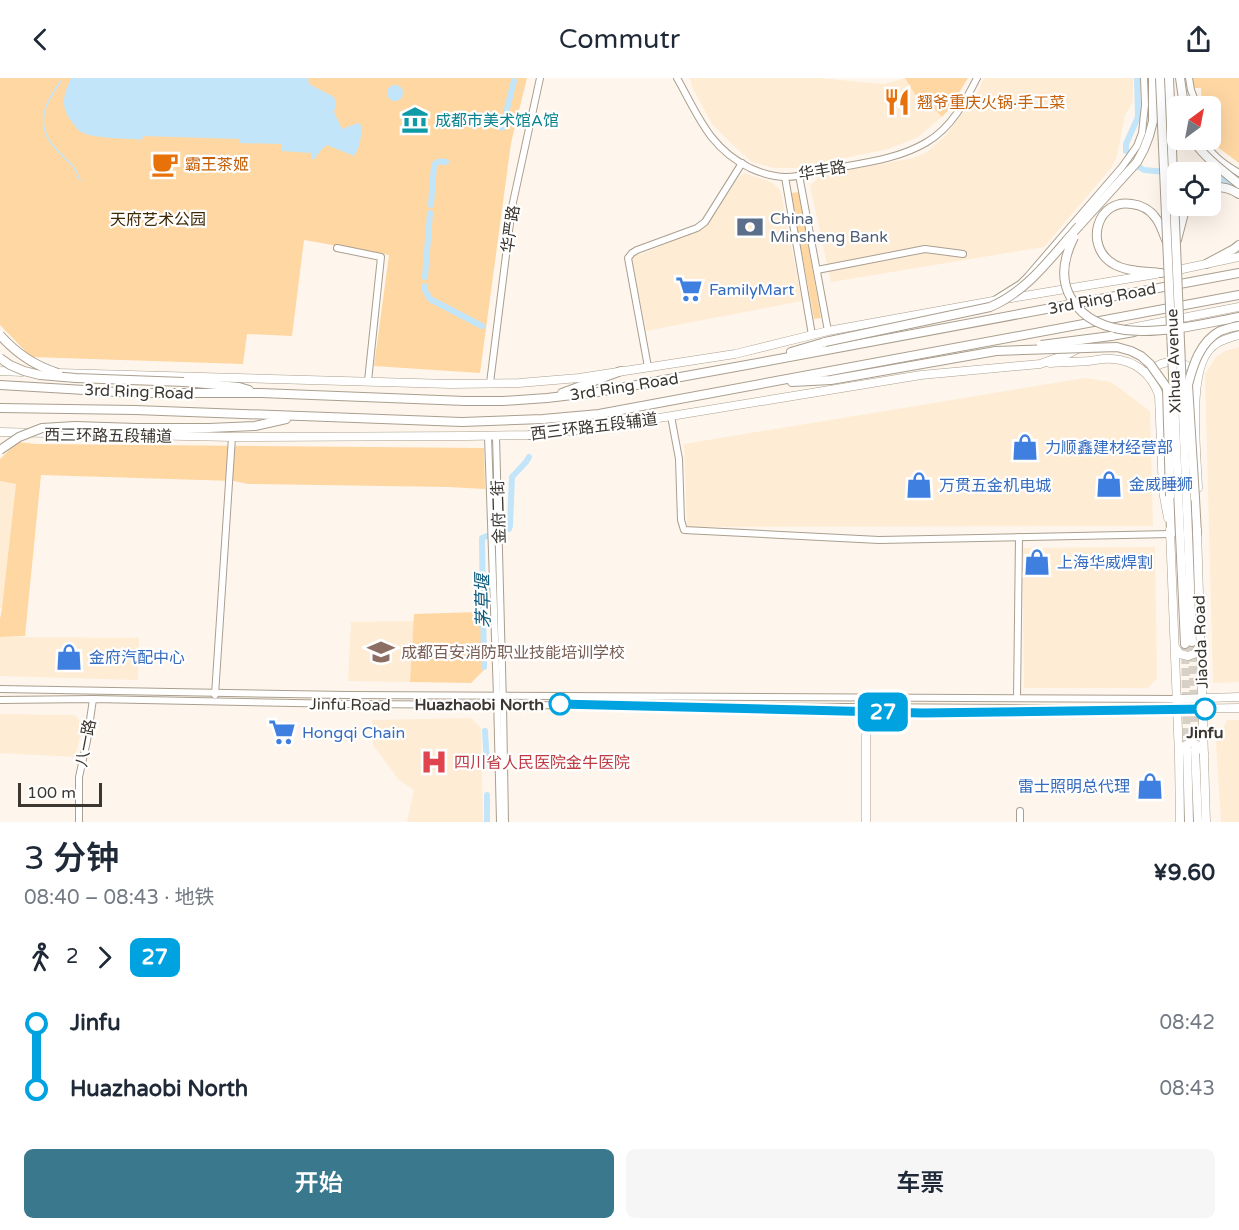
<!DOCTYPE html>
<html lang="zh">
<meta charset="utf-8">
<style>
:root{--surface:#fff;--page:#f6f6f7;--text:#1f2937;--muted:#747a83;--accent:#3a798d}
body{margin:0;font-family:"Varela Round","Noto Sans SC",sans-serif;background:var(--page);color:var(--text);height:100vh;display:flex;flex-direction:column;font-size:22px;white-space:nowrap}
*{box-sizing:border-box;margin:0}
p{font-size:20px;color:var(--muted)}
.icon{flex:none;width:33px;height:33px;fill:none;stroke:currentColor;stroke-width:2;stroke-linecap:round;stroke-linejoin:round}
.map{position:relative;height:744px;overflow:hidden}
.details{display:flex;flex-direction:column;background:var(--surface);flex:1}
.details>*{flex:none}
.badge{padding:0 12px;border-radius:9px;font-size:21px;line-height:39px}
.needle{width:39px;rotate:32deg}
.buttons{position:absolute;left:1167px;top:18px;display:grid;gap:12px}
.buttons a{display:grid;place-items:center;width:54px;height:54px;border-radius:9px;background:var(--surface);box-shadow:0 6px 24px #0002;font-size:30px}
.scale{position:absolute;left:18px;bottom:15px;width:84px;box-sizing:border-box;padding-left:6px;border:3px solid #3b3630;border-top:0;font-size:16px;line-height:21px;white-space:nowrap;color:#3b3630;-webkit-text-stroke:4px #fff;paint-order:stroke}
.map>.badge{position:absolute;translate:-50% -50%;box-shadow:0 0 0 3px #fff}
.legs{display:flex;align-items:center;gap:9px;height:66px;padding:0 24px;font-size:20px}
.legs p{margin-inline-start:auto}
.head{display:flex;align-items:center;justify-content:space-between;height:102px;padding:0 24px}
h1{font-size:33px;font-weight:600;line-height:45px}
.primary-button{display:flex;gap:12px;margin-top:auto;padding:12px 24px}
.primary-button a{flex:1;height:69px;border-radius:9px;background:var(--accent);color:#fff;font-size:24px;font-weight:600;line-height:69px;text-align:center}
.primary-button a+a{background:var(--page);color:var(--text)}
ul{padding:0 24px;list-style:none}
li{display:flex;align-items:center;gap:21px;height:66px;font-size:22px}
li i{display:grid;place-items:center;width:9px;height:100%;margin:0 8px;background:currentColor}
li i::after{content:'';width:15px;height:15px;margin:-8px;border:4px solid;border-radius:50%;background:var(--surface)}
li p{margin-inline-start:auto}
li:first-child i{background:linear-gradient(#0000 50%,currentColor 0)}
li:last-child i{background:linear-gradient(currentColor 50%,#0000 0)}
header{display:flex;justify-content:space-between;align-items:center;height:78px;padding:0 24px;background:var(--surface);font-size:27px;font-weight:600}
.map>svg:first-child{display:block}
.built{fill:#feecd5}
.green{fill:#fed7a3}
.water{fill:#c2e5fa}
.lines{fill:none;stroke-linecap:round;stroke-linejoin:round}
.stream{stroke:#c2e5fa;stroke-width:1.5}
.canal{stroke:#c2e5fa;stroke-width:6}
.highway-tunnel{stroke:#d7d0c6;stroke-width:8;stroke-dasharray:8 4;stroke-linecap:butt}
.minor-casing{stroke:#aa9f8f;stroke-width:8}
.major-casing{stroke:#aa9f8f;stroke-width:9}
.highway-casing{stroke:#aa9f8f;stroke-width:10}
.minor{stroke:#fff;stroke-width:6}
.major{stroke:#fff;stroke-width:8}
.highway{stroke:#fff;stroke-width:8}
.highway-bridge-casing{stroke:#aa9f8f;stroke-width:10;stroke-linecap:butt}
.highway-bridge{stroke:#fff;stroke-width:8}
.line-1-casing{stroke:#fff;stroke-width:14}
.line-1{stroke:#00a3e0;stroke-width:9}
.stop-1-dot{fill:#fff;stroke:#00a3e0;stroke-width:3}
.labels{text-anchor:middle;stroke-width:4.5;stroke-linejoin:round;paint-order:stroke}
.food-label{font-size:16px;fill:#c56008;stroke:#fff;text-anchor:start}
.culture-label{font-size:16px;fill:#0d838f;stroke:#fff;text-anchor:start}
.street-label{font-size:16px;fill:#3b3630;stroke:#fff}
.service-label{font-size:16px;fill:#4e5e75;stroke:#fff;text-anchor:start}
.park-label{font-size:16px;fill:#3f2905;stroke:#fff}
.shop-label{font-size:16px;fill:#366cbe;stroke:#fff;text-anchor:start}
.education-label{font-size:16px;fill:#785e54;stroke:#fff;text-anchor:start}
.stop-label{font-size:16px;font-weight:bold;fill:#3b3630;stroke:#fff;text-anchor:end}
.health-label{font-size:16px;fill:#be3a42;stroke:#fff;text-anchor:start}
.water-label{font-size:18px;font-style:italic;fill:#0b5a7c;stroke:#fff}
</style>
<header><svg class="icon" aria-label="back" viewBox="0 0 24 24"><path d="M15 5l-7 7 7 7"/></svg>Commutr<svg class="icon" aria-label="share" viewBox="0 0 24 24"><path d="M12 15V3M7 8l5-5 5 5M5 13v7h14v-7"/></svg></header>
<div class="map">
<svg width="1239" height="744" viewBox="0 0 1239 744">
<rect width="100%" height="100%" fill="#fef6ec"/>
<g class="built">
<path d="M690 0H818L884 6 905 0 919 23 929 25 942 39 917 60 888 71 797 90H774L752 84 734 68 712 46 692 9Z"/>
<path d="M984 0H1133V24L1125 37 1117 78 1111 90 1044 169 831 204 810 108 821 97 913 80 927 74 945 58 977 15Z"/>
<path d="M744 95 765 102 773 105 779 111 781 115 802 223 646 253 632 183V180L635 177 642 176 705 149 739 99Z"/>
<path d="M1239 269V604L1213 605 1205 296 1216 279 1225 273Z"/>
<path d="M1085 300 1111 304 1150 333 1153 448 687 449 684 366Z"/>
<path d="M0 403 16 406 2 530H0Z"/>
<path d="M1155 469 1157 600 1148 610H1024L1022 470Z"/>
<path d="M414 543 410 604 348 603 351 544Z"/>
<path d="M0 559 139 560 138 602 0 598Z"/>
<path d="M0 636 75 637 83 647 75 679 0 675Z"/>
<path d="M471 640 481 650 483 744H407L414 712 399 702 373 667 372 642Z"/>
<path d="M1227 642H1239V744H1221L1216 664Z"/>
</g>
<g class="green">
<path d="M0 0H527L511 65 480 295 374 288 389 177 304 162 292 258 247 256 243 286 31 279 0 247Z"/>
<path d="M905 0H968L949 31 942 39 929 25 919 23Z"/>
<path d="M1193 0H1239V85L1208 62H1210V28H1202L1201 10H1193Z"/>
<path d="M799 114 821 240 814 241 791 115Z"/>
<path d="M18 364 36 366 484 370 485 411 448 409 248 406 234 403 41 397 25 558 0 559V541L2 530 16 406 0 403V381Z"/>
<path d="M480 534 487 589 471 605 410 604 414 536Z"/>
</g>
<g class="water">
<path d="M71 0H308L309 6 334 19 336 26 334 34 342 51 358 45 361 47C362 57 360 70 354 78L327 67 321 72 313 83 311 75 282 73 281 66 239 65V61L143 58 142 62C127 60 94 61 81 54 77 52 75 47 72 44 59 27 64 17 71 0Z"/>
<circle cx="395" cy="15" r="8"/>
</g>
<g class="lines">
<path class="stream" d="M61 3C45 24 34 47 55 70 66 83 75 85 80 103"/>
<g class="canal">
<path d="M502 50 514 3"/>
<path d="M1126 73V66L1138 39 1137 0"/>
<path d="M1137 88 1144 92 1178 95"/>
<path d="M1210 99 1220 100 1239 109"/>
<path d="M431 127 434 87C437 83 441 83 446 84"/>
<path d="M425 199 430 135"/>
<path d="M425 208V212L430 221 482 248"/>
<path d="M509 451 510 448 512 399 526 384 529 379"/>
<path d="M484 589 482 464V460L487 458"/>
<path d="M485 653 487 687"/>
<path d="M487 717V744"/>
</g>
<g class="highway-tunnel">
<path d="M1192 564 1195 670"/>
<path d="M1185 566 1187 671"/>
</g>
<defs>
<g id="minor">
<path d="M677 0C698 37 709 70 750 90 761 95 774 99 786 99 801 99 816 94 831 91 863 85 899 81 927 64 951 50 965 24 977 0"/>
<path d="M1189 0 1191 12 1197 28"/>
<path d="M1203 62C1211 77 1224 86 1239 95"/>
<path d="M799 97 828 253"/>
<path d="M785 99 812 257"/>
<path d="M337 170 381 179 368 303"/>
<path d="M817 192 925 171 963 176"/>
<path d="M996 221 1020 206 1028 198 1122 89 1137 68 1142 55 1145 27 1144 0"/>
<path d="M648 289 628 180 632 175 637 172 697 150 705 144 742 85"/>
<path d="M490 305 512 129 540 0"/>
<path d="M671 338 679 381 681 442 684 452 879 462 1171 456"/>
<path d="M488 358 497 618 500 744"/>
<path d="M496 358 503 627 505 744"/>
<path d="M0 611 347 617 1176 621"/>
<path d="M215 617 232 359"/>
<path d="M1017 620 1019 459"/>
<path d="M0 622 93 621 347 626 1177 631"/>
<path d="M79 744V699L87 663 93 621"/>
<path d="M1020 744V733"/>
</g>
<g id="major">
<path d="M1173 193 1239 179"/>
<path d="M1126 251 1239 229"/>
<path d="M1050 285C1063 284 1076 284 1089 283 1097 282 1105 280 1113 281 1137 283 1151 296 1159 317L1163 413 1168 440"/>
<path d="M0 293 22 294"/>
<path d="M1149 293C1166 280 1180 281 1197 294"/>
<path d="M58 295 451 306 519 305 579 300 735 276 828 253 993 223 1156 196"/>
<path d="M0 354 232 359 467 358 530 357 598 350 921 297 1040 286 1068 276 1097 261"/>
<path d="M1198 410C1197 377 1187 295 1210 271 1217 263 1229 260 1239 257"/>
<path d="M1170 452 1179 678 1180 744"/>
<path d="M1197 452 1206 744"/>
<path d="M1175 569 1180 576 1188 578 1196 575 1199 568"/>
<path d="M1176 621 1239 619"/>
<path d="M1177 631 1239 630"/>
<path d="M1181 673 1183 669 1191 664 1199 668 1204 675"/>
<path d="M866 744V660L868 619"/>
</g>
<g id="highway">
<path d="M1180 0 1184 28"/>
<path d="M1210 109C1221 108 1230 110 1239 116"/>
<path d="M1079 148 1137 84 1144 71 1149 58 1153 43V0"/>
<path d="M1177 162 1184 135 1188 128"/>
<path d="M1206 186 1234 171 1239 167"/>
<path d="M1161 195C1146 193 1125 194 1112 185 1084 167 1097 120 1132 126 1141 127 1150 132 1155 139 1161 146 1163 156 1167 164"/>
<path d="M1229 241 1239 239"/>
<path d="M1111 258 1134 254"/>
<path d="M791 274 825 264"/>
<path d="M184 304 239 309 249 312"/>
<path d="M792 304 831 302 996 273"/>
<path d="M0 307 135 315H261L465 323H503L547 320 598 314 752 286 1239 195"/>
<path d="M562 315 621 293"/>
<path d="M0 330 135 332 462 344 543 341 599 336 1239 217"/>
<path d="M137 350H209L255 348 286 341"/>
<path d="M530 357 581 341"/>
<path d="M1170 418 1171 456"/>
<path d="M1195 420 1197 456"/>
<path d="M1188 456 1192 564"/>
<path d="M1180 457 1185 566"/>
<path d="M1187 671 1189 744"/>
<path d="M1195 671 1198 744"/>
</g>
</defs>
<use href="#minor" class="minor-casing"/>
<use href="#major" class="major-casing"/>
<use href="#highway" class="highway-casing"/>
<use href="#minor" class="minor"/>
<use href="#major" class="major"/>
<use href="#highway" class="highway"/>
<defs>
<g id="highway-bridge">
<path d="M1160 0 1180 457"/>
<path d="M1169 0 1188 456"/>
<path d="M1193 62C1205 80 1222 92 1239 106"/>
<path d="M1074 159C1064 179 1059 200 1071 220 1100 271 1182 250 1229 241"/>
<path d="M0 257C16 275 35 288 58 295"/>
<path d="M825 264 990 229C1028 213 1052 178 1079 148"/>
<path d="M1041 267 1111 258"/>
<path d="M996 273 1117 269 1131 273 1141 278 1150 286 1167 310 1170 418"/>
<path d="M0 280 10 287 24 293 40 297 76 300 184 304"/>
<path d="M0 372 19 359 42 350 75 348 137 350"/>
<path d="M1195 420 1188 307C1193 287 1200 264 1220 253 1226 251 1233 249 1239 248"/>
</g>
</defs>
<use href="#highway-bridge" class="highway-bridge-casing"/>
<use href="#highway-bridge" class="highway-bridge"/>
</g>
<g class="lines">
<defs>
<path id="line-1" d="M560 626 922 635 1205 631"/>
</defs>
<use href="#line-1" class="line-1-casing"/>
<use href="#line-1" class="line-1"/>
</g>
<defs>
<symbol id="restaurant-bare" viewBox="-9 -9 18 18"><path d="M-5-6h1v4h1v-4h1v4h1v-4h1v5L-1.5 .5V6h-2V.5L-5-1ZM5-6V6H3V1.5H1.5Q1.5-4 5-6Z" fill="#e8710a" stroke="#fff" stroke-width="2.5" paint-order="stroke"/></symbol>
<symbol id="museum-bare" viewBox="-9 -9 18 18"><path d="M0-6L6-3V-2H-6V-3ZM-5-1h2V3h-2ZM-1-1h2V3h-2ZM3-1h2V3H3ZM-6 4H6V6H-6Z" fill="#0f9aa8" stroke="#fff" stroke-width="2.5" paint-order="stroke"/></symbol>
<symbol id="cafe-bare" viewBox="-9 -9 18 18"><path d="M-5.5-4.5H6V0H3Q3 3.5 0 3.5H-2.5Q-5.5 3.5-5.5 0ZM3-3.2v2h1.7v-2ZM-6 4.5H4V6H-6Z" fill="#e8710a" stroke="#fff" stroke-width="2.5" paint-order="stroke"/></symbol>
<symbol id="bank-bare" viewBox="-9 -9 18 18"><path d="M-6-4H6V4H-6ZM0-2.3a2.3 2.3 0 1 0 0 4.6a2.3 2.3 0 1 0 0-4.6Z" fill="#5c6f8a" stroke="#fff" stroke-width="2.5" paint-order="stroke"/></symbol>
<symbol id="supermarket-bare" viewBox="-9 -9 18 18"><path d="M-6-5.5h2.5l.6 2H6L4.5 2H-2.5L-4.4-4H-6ZM-1.5 3.2a1.3 1.3 0 1 0 .1 0ZM3 3.2a1.3 1.3 0 1 0 .1 0Z" fill="#3f7fe0" stroke="#fff" stroke-width="2.5" paint-order="stroke"/></symbol>
<symbol id="shop-bare" viewBox="-9 -9 18 18"><path d="M-5-2.5h2.3a2.7 3.5 0 0 1 5.4 0H5L5.5 6h-11ZM-1.5-2.5h3a1.5 2.3 0 0 0-3 0Z" fill="#3f7fe0" stroke="#fff" stroke-width="2.5" paint-order="stroke"/></symbol>
<symbol id="university-bare" viewBox="-9 -9 18 18"><path d="M0-5L7-2L0 1L-7-2ZM-4 1L0 2.5L4 1V4Q0 6-4 4Z" fill="#8d6e63" stroke="#fff" stroke-width="2.5" paint-order="stroke"/></symbol>
<symbol id="hospital-bare" viewBox="-9 -9 18 18"><path d="M-5-5h3v3.5h4V-5h3V5h-3V1.5h-4V5h-3Z" fill="#e0444e" stroke="#fff" stroke-width="2.5" paint-order="stroke"/></symbol>
</defs>
<g fill-rule="evenodd">
<use href="#restaurant-bare" x="878" y="5" width="38" height="38"/>
<use href="#museum-bare" x="396" y="23" width="38" height="38"/>
<use href="#cafe-bare" x="146" y="67" width="38" height="38"/>
<use href="#bank-bare" x="731" y="130" width="38" height="38"/>
<use href="#supermarket-bare" x="670" y="192" width="38" height="38"/>
<use href="#shop-bare" x="1006" y="350" width="38" height="38"/>
<use href="#shop-bare" x="1090" y="387" width="38" height="38"/>
<use href="#shop-bare" x="900" y="388" width="38" height="38"/>
<use href="#shop-bare" x="1018" y="465" width="38" height="38"/>
<use href="#university-bare" x="362" y="555" width="38" height="38"/>
<use href="#shop-bare" x="50" y="560" width="38" height="38"/>
<use href="#supermarket-bare" x="263" y="635" width="38" height="38"/>
<use href="#hospital-bare" x="415" y="665" width="38" height="38"/>
<use href="#shop-bare" x="1131" y="689" width="38" height="38"/>
</g>
<g class="stop-1-dot">
<circle cx="560" cy="626" r="10"/>
<circle cx="1205" cy="631" r="10"/>
</g>
<g class="labels">
<g class="food-label">
<text x="917" y="30">翘爷重庆火锅·手工菜</text>
<text x="185" y="92">霸王茶姬</text>
</g>
<g class="culture-label">
<text x="435" y="48">成都市美术馆A馆</text>
</g>
<g class="street-label">
<text transform="translate(822 92) rotate(-10)" y="6">华丰路</text>
<text transform="translate(510 151) rotate(-82)" y="6">华严路</text>
<text transform="translate(1102 220) rotate(-11)" y="6">3rd Ring Road</text>
<text transform="translate(1173 283) rotate(-92)" y="6">Xihua Avenue</text>
<text transform="translate(624 308) rotate(-9)" y="6">3rd Ring Road</text>
<text transform="translate(139 313) rotate(2)" y="6">3rd Ring Road</text>
<text transform="translate(594 348) rotate(-7)" y="6">西三环路五段辅道</text>
<text transform="translate(108 357) rotate(1)" y="6">西三环路五段辅道</text>
<text transform="translate(498 434) rotate(-92)" y="6">金府二街</text>
<text transform="translate(1200 564) rotate(-92)" y="6">Jiaoda Road</text>
<text transform="translate(350 626) rotate(1)" y="6">Jinfu Road</text>
<text transform="translate(85 665) rotate(-79)" y="6">八一路</text>
</g>
<g class="service-label">
<text x="770" y="146">China<tspan x="770" dy="18">Minsheng Bank</tspan></text>
</g>
<g class="park-label">
<text x="158" y="147">天府艺术公园</text>
</g>
<g class="shop-label">
<text x="709" y="217">FamilyMart</text>
<text x="1045" y="375">力顺鑫建材经营部</text>
<text x="1129" y="412">金威睡狮</text>
<text x="939" y="413">万贯五金机电城</text>
<text x="1057" y="490">上海华威焊割</text>
<text x="89" y="585">金府汽配中心</text>
<text x="302" y="660">Hongqi Chain</text>
<text x="1130" y="714" text-anchor="end">雷士照明总代理</text>
</g>
<g class="education-label">
<text x="401" y="580">成都百安消防职业技能培训学校</text>
</g>
<g class="stop-label">
<text x="544" y="632">Huazhaobi North</text>
<text x="1205" y="660" text-anchor="middle">Jinfu</text>
</g>
<g class="health-label">
<text x="454" y="690">四川省人民医院金牛医院</text>
</g>
<g class="water-label">
<text transform="translate(483 523) rotate(-91)" y="6">茅草堰</text>
</g>
</g>
</svg>
<div class="buttons">
<a><svg class="needle" viewBox="-14 -14 28 28"><path d="M0-13l5 13h-10z" fill="#e53935"/><path d="M0 13l5-13h-10z" fill="#747a83"/></svg></a>
<a><svg class="icon" aria-label="locate" viewBox="0 0 24 24"><circle cx="12" cy="12" r="6"/><path d="M12 2v4M12 18v4M2 12h4M18 12h4"/></svg></a>
</div>
<div class="scale">100 m</div>
<b class="badge" style="left:883px;top:634px;background:#00a3e0;color:#fff">27</b>
</div>
<section class="details">
<div class="head"><div><h1>3 分钟</h1><p>08:40 – 08:43 · 地铁</p></div><b>¥9.60</b></div>
<div class="legs"><svg class="icon" aria-label="walk" viewBox="0 0 24 24"><circle cx="13" cy="4" r="2"/><path d="M13 8l-2 6 4 7M11 14l-3 7M7 12l3-4h3l4 4"/></svg>2<svg class="icon" aria-label="forward" viewBox="0 0 24 24"><path d="M9 5l7 7-7 7"/></svg><b class="badge" style="background:#00a3e0;color:#fff">27</b></div>
<ul>
<li><i style="color:#00a3e0"></i><b>Jinfu</b><p>08:42</p></li>
<li><i style="color:#00a3e0"></i><b>Huazhaobi North</b><p>08:43</p></li>
</ul>
<div class="primary-button"><a>开始</a><a>车票</a></div>
</section>
